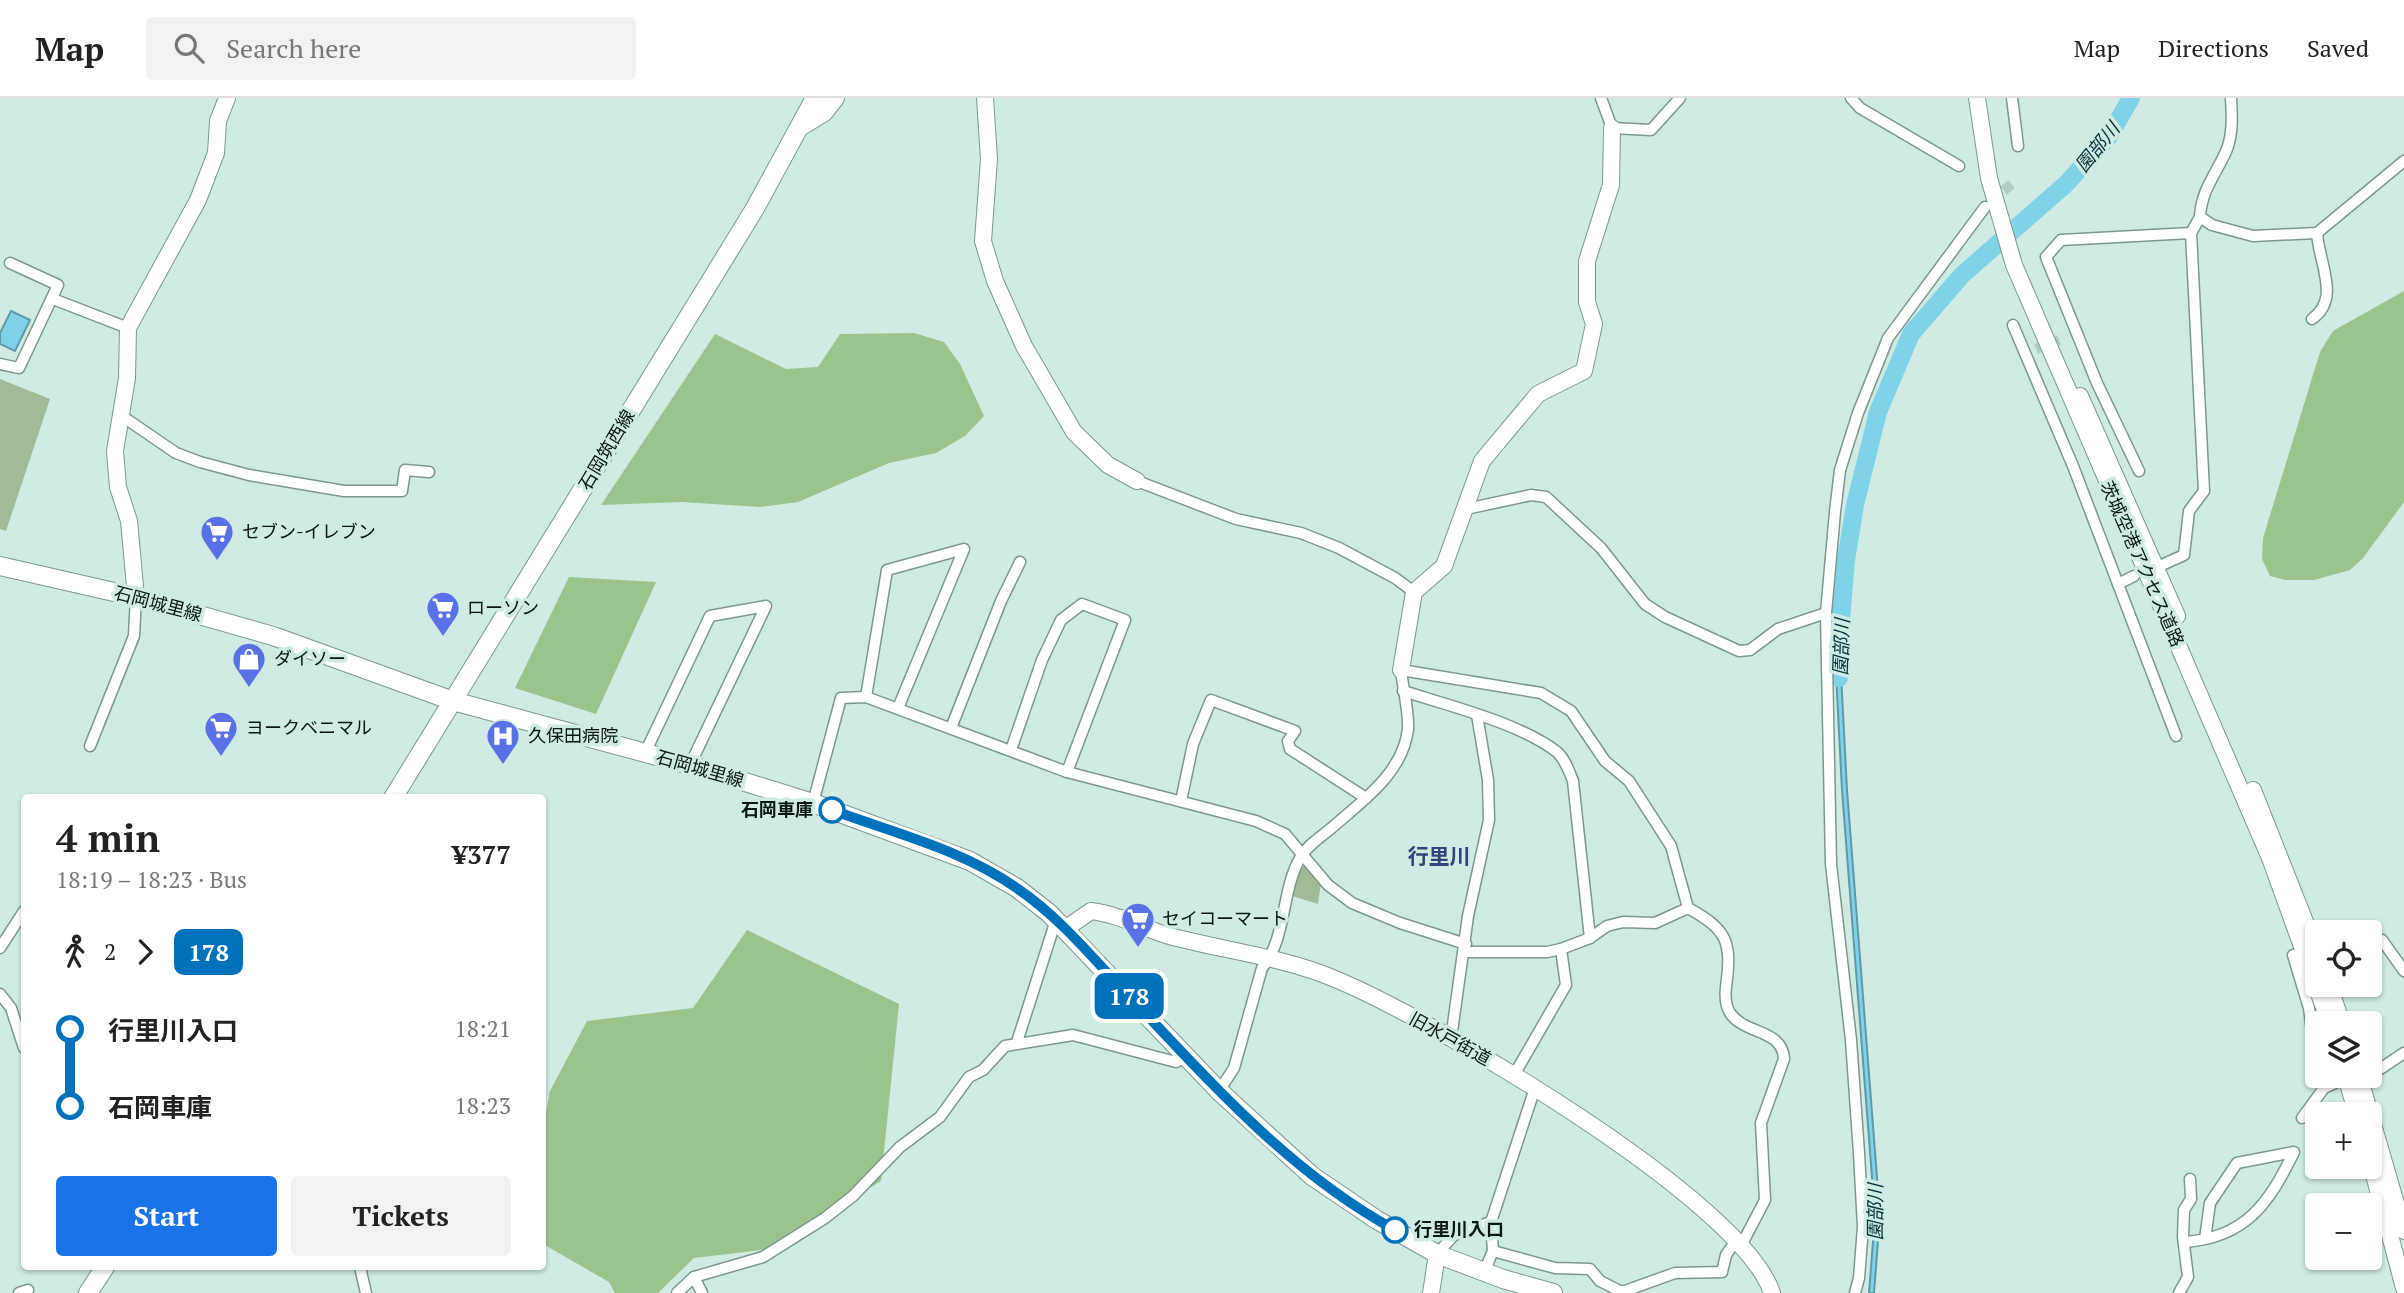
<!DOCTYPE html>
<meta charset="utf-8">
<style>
:root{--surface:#fff;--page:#f2f2f2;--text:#222;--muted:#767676;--line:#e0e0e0;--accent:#1a73e8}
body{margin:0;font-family:"PT Serif","Noto Sans JP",serif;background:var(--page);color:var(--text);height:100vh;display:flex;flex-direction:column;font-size:26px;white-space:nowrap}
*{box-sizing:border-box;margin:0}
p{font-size:23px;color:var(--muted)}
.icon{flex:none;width:38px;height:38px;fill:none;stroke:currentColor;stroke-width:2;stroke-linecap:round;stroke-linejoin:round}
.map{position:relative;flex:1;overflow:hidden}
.sheet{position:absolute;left:21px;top:696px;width:525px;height:476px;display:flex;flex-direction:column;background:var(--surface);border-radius:7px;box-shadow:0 2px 5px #0004}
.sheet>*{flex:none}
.badge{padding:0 14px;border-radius:10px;font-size:24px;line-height:46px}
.tools{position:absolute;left:2305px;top:822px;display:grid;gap:14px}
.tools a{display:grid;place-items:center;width:77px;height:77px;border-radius:7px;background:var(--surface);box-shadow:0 2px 5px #0004;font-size:35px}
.map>.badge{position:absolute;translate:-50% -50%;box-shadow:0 0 0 4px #fff}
.legs{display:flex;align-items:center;gap:10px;height:77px;padding:0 35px;font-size:23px}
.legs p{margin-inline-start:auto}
.head{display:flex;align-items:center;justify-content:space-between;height:119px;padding:0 35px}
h1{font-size:38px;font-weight:700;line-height:52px}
.action{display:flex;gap:14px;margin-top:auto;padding:14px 35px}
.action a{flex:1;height:80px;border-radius:7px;background:var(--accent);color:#fff;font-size:28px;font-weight:700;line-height:80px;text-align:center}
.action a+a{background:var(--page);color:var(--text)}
ul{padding:0 35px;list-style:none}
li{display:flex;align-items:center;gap:24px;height:77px;font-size:26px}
li i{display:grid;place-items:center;width:10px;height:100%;margin:0 9px;background:currentColor}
li i::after{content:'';width:18px;height:18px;margin:-9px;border:5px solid;border-radius:50%;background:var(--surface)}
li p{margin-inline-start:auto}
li:first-child i{background:linear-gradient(#0000 50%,currentColor 0)}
li:last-child i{background:linear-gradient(currentColor 50%,#0000 0)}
header{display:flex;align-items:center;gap:42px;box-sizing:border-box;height:98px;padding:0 35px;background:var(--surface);border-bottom:2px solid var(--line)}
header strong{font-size:33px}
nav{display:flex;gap:38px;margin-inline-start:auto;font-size:24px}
.search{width:490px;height:63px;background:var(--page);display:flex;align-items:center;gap:18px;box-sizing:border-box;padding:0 24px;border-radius:7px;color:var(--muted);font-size:26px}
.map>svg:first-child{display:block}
.green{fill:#a2ba97}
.forest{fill:#9dc38d}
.water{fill:#80d3e6;stroke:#5d9aa6;stroke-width:2}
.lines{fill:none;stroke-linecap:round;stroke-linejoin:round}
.river{stroke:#80d3e6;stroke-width:18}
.street-tunnel{stroke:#b2cbc4;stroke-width:10;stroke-dasharray:10 5;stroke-linecap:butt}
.street-casing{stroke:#7c978f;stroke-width:13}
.secondary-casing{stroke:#7c978f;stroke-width:18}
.primary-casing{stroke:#7c978f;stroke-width:20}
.street{stroke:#fff;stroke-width:10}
.secondary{stroke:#fff;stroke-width:16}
.primary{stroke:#fff;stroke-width:18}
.line-1-casing{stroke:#fff;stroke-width:16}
.line-1{stroke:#0072bc;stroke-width:10}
.stop-1-dot{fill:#fff;stroke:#0072bc;stroke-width:3.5}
.labels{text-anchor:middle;stroke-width:7;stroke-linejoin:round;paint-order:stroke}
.street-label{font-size:18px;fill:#0b1512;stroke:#cfebe3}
.poi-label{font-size:18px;fill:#0b1512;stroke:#cfebe3;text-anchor:start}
.stop-label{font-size:18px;font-weight:bold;fill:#0b1512;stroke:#cfebe3;text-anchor:end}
.water-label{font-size:19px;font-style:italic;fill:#083139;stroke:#cfebe3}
.quarter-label{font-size:21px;font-weight:bold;fill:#34427c;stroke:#cfebe3}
</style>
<header>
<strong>Map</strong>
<div class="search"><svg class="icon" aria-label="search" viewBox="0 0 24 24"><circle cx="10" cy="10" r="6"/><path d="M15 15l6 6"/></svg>Search here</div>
<nav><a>Map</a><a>Directions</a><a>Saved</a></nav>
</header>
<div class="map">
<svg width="2404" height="1195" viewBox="0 0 2404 1195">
<rect width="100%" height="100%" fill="#cfebe3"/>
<g class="green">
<path d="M0 281 50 301 6 433 0 431Z"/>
<path d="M1306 766 1321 784 1318 806 1289 797 1295 777Z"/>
</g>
<g class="forest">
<path d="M2404 193V404L2363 460 2350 472 2314 482H2285L2270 478 2262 461 2263 440 2320 254 2333 233Z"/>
<path d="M914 235 944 244 960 266 984 318 965 338 936 355 889 365 798 404 760 409 682 404 601 407 715 236 786 271 818 269 840 236Z"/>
<path d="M569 479 656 484 596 616 515 590Z"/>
<path d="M747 832 899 906 881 1083 770 1151 694 1160 658 1195H615L609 1184 543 1146V1031L550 993 587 923 693 910Z"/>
</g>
<g class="water">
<path d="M11 213 30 222 15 253 0 246V235Z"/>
<path d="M1835 557H1840L1847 692 1880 1118 1874 1195H1869L1875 1118 1842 692Z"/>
</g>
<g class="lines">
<path class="river" d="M1839 580 1838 557 1846 462 1855 407 1878 314 1911 236 1962 177 2066 86 2108 40 2131 0"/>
<g class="street-tunnel">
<path d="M1992 102 2012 86"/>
<path d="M2036 251 2064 240"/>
</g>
<defs>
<g id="street">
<path d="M1601 0 1612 30 1651 32 1680 0"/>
<path d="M1851 0 1860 10 1959 68"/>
<path d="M2012 0 2018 48"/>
<path d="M2231 0C2232 17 2233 35 2227 51 2217 75 2201 92 2200 119L2212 127 2253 138 2317 135 2404 63"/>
<path d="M53 201 128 230"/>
<path d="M2312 221C2341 201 2319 166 2317 135"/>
<path d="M2013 227 2073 368 2176 638"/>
<path d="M0 266 19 270 58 187 10 165"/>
<path d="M119 316 176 355 200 364 249 377 344 393H402L405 372 429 374"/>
<path d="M2139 373 2097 285 2046 159 2061 142 2191 135"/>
<path d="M1137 383 1236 421 1301 435 1339 450 1395 480 1414 494"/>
<path d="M1466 411 1531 397 1546 399 1601 450 1645 506 1665 519 1739 553 1750 552 1778 531 1826 515"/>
<path d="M2164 466 2184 457 2189 413 2204 393 2191 135 2200 119"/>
<path d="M2118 486 2134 478"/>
<path d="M1403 593C1447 607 1522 626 1557 654 1565 661 1569 673 1573 683L1590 840"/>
<path d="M866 599 887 472 964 451 898 610"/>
<path d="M951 630 1001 503 1020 464"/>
<path d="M90 648 134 538 136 499"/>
<path d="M1011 652 1042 562 1061 522 1082 506 1125 522 1067 674"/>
<path d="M645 655 710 518 766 508 690 667"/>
<path d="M1181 703 1193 646 1211 602 1295 633 1288 643 1290 651 1366 700"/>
<path d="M813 705 841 600 866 599 1067 674 1256 723 1285 736 1328 787 1352 805 1400 825 1466 846"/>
<path d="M2382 842 2404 873"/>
<path d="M0 850 24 813"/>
<path d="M1465 854H1547L1561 851"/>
<path d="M2293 857 2309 910 2317 971"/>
<path d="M0 896 11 910 24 950"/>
<path d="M1451 941 1468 818 1489 722 1488 682 1477 617"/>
<path d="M1017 944 1056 822"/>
<path d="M2370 974 2380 971 2404 955"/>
<path d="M1514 977 1566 887 1561 851 1590 840 1607 828 1623 824 1655 825 1688 810"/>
<path d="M1219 993 1234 970 1262 870C1287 840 1281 793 1300 760 1307 747 1324 737 1335 727 1365 701 1403 674 1408 631 1409 613 1403 591 1401 572L1541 595 1571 613 1605 663 1629 683 1671 748 1688 810C1728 832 1732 844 1726 889 1725 898 1725 907 1730 915 1745 937 1783 931 1784 961L1761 1025 1765 1102 1742 1146"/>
<path d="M2302 1020 2324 990 2335 985"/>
<path d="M1491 1124 1493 1153"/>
<path d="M2184 1144C2246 1140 2269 1105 2294 1054L2237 1065 2210 1105 2205 1141"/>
<path d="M1437 1156 1454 1137 1491 1124 1535 990"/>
<path d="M360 1169 366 1195"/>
<path d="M1484 1174 1493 1153 1555 1170 1590 1171 1600 1183 1622 1194 1675 1175 1722 1174 1726 1157 1737 1141"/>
<path d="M694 1179 702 1195"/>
<path d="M19 1195 28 1192"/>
<path d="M677 1195 694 1179 763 1159 825 1120 853 1098 900 1049 940 1019 969 979 983 972 1005 948 1073 937 1176 964 1186 959"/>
<path d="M1855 1195 1859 1180 1863 1129 1859 1055 1851 942 1831 766 1826 515 1835 414 1840 372 1858 315 1888 240 1985 109"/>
<path d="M2179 1195 2188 1179 2183 1139 2184 1112 2191 1101 2190 1081"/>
</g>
<g id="secondary">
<path d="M985 0 989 61 983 143 995 183 1024 248 1074 334 1108 367 1137 383"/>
<path d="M1977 0 1989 80 2014 167 2270 760 2330 926"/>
<path d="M2080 298 2177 518"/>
<path d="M136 499 129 423 118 389 115 353 127 280 128 230 198 102 216 55 218 23 227 0"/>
<path d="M1401 572 1414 494 1444 468 1482 363 1538 296 1584 273 1594 226 1587 204V163L1611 87 1612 30"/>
<path d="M2253 692 2317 854"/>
<path d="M1065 831 1091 813C1117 816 1141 829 1166 837 1220 852 1284 859 1335 881 1430 920 1742 1102 1772 1195"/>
<path d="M2329 887 2342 926"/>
<path d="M2346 978 2357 1017"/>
<path d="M2359 978 2404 1133"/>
<path d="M2370 1062 2404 1190"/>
<path d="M1431 1195 1437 1156"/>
</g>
<g id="primary">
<path d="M803 27 824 14 835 0"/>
<path d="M0 468 136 499 273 538 453 603 690 667 813 705 970 763 1017 790 1049 815 1219 993 1312 1078 1377 1122 1437 1156 1503 1181 1553 1195"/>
<path d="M393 700 754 112 815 0"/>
<path d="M88 1195 105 1169"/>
</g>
</defs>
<use href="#street" class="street-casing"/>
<use href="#secondary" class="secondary-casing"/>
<use href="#primary" class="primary-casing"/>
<use href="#street" class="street"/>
<use href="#secondary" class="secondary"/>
<use href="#primary" class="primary"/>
</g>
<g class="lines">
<defs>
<path id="line-1" d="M832 712C894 735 964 752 1018 791 1059 819 1091 858 1125 894 1208 981 1287 1073 1395 1132"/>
</defs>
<use href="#line-1" class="line-1-casing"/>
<use href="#line-1" class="line-1"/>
</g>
<defs>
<symbol id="supermarket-pin" viewBox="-11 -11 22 30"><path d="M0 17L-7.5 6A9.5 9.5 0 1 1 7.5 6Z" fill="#5971e7" stroke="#cfebe3"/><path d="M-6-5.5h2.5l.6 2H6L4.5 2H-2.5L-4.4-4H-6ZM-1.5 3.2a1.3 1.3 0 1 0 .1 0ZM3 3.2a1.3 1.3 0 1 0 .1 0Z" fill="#fff"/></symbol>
<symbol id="shop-pin" viewBox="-11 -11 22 30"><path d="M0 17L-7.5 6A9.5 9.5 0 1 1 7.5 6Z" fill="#5971e7" stroke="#cfebe3"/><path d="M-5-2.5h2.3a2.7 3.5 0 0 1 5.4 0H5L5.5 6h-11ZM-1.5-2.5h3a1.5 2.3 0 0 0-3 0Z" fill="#fff"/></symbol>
<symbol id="hospital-pin" viewBox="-11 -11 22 30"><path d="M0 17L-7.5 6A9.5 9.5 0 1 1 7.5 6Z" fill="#5971e7" stroke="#cfebe3"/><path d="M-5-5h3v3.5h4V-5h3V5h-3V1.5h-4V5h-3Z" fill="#fff"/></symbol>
</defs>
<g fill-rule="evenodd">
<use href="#supermarket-pin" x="198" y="415" width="38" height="52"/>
<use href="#supermarket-pin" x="424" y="491" width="38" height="52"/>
<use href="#shop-pin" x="230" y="542" width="38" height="52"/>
<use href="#supermarket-pin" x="202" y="611" width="38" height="52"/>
<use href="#hospital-pin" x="484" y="619" width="38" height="52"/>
<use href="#supermarket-pin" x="1119" y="802" width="38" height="52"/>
</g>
<g class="stop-1-dot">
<circle cx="832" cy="712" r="12"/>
<circle cx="1395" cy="1132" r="12"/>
</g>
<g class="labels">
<g class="street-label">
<text transform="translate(607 352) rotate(-59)" y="6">石岡筑西線</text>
<text transform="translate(2142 466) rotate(66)" y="6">茨城空港アクセス道路</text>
<text transform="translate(158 506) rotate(15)" y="6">石岡城里線</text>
<text transform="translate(700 671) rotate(16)" y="6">石岡城里線</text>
<text transform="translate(1450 941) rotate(29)" y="6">旧水戸街道</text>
</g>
<g class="poi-label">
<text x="242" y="440">セブン-イレブン</text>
<text x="467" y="516">ローソン</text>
<text x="274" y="567">ダイソー</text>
<text x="246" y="636">ヨークベニマル</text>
<text x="528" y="644">久保田病院</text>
<text x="1162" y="827">セイコーマート</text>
</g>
<g class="stop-label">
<text x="813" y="718">石岡車庫</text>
<text x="1414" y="1138" text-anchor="start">行里川入口</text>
</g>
<g class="water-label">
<text transform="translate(2097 49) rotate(-51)" y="7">園部川</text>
<text transform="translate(1841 549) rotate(-88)" y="7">園部川</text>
<text transform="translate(1875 1114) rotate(-90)" y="7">園部川</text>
</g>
<g class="quarter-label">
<text x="1439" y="766">行里川</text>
</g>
</g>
</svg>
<div class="tools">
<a><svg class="icon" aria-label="locate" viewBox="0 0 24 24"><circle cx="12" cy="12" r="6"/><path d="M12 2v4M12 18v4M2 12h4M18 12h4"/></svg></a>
<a><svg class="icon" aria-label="layers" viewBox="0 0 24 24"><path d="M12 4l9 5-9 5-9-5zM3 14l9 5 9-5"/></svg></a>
<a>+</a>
<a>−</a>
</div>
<b class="badge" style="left:1129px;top:898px;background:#0072bc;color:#fff">178</b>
<section class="sheet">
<div class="head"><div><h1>4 min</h1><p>18:19 – 18:23 · Bus</p></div><b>¥377</b></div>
<div class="legs"><svg class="icon" aria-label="walk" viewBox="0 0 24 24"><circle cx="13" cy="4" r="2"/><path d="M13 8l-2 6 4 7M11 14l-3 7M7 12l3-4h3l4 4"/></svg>2<svg class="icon" aria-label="forward" viewBox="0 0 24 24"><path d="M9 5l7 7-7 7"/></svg><b class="badge" style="background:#0072bc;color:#fff">178</b></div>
<ul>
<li><i style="color:#0072bc"></i><b>行里川入口</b><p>18:21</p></li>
<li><i style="color:#0072bc"></i><b>石岡車庫</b><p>18:23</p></li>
</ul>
<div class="action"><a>Start</a><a>Tickets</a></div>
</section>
</div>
